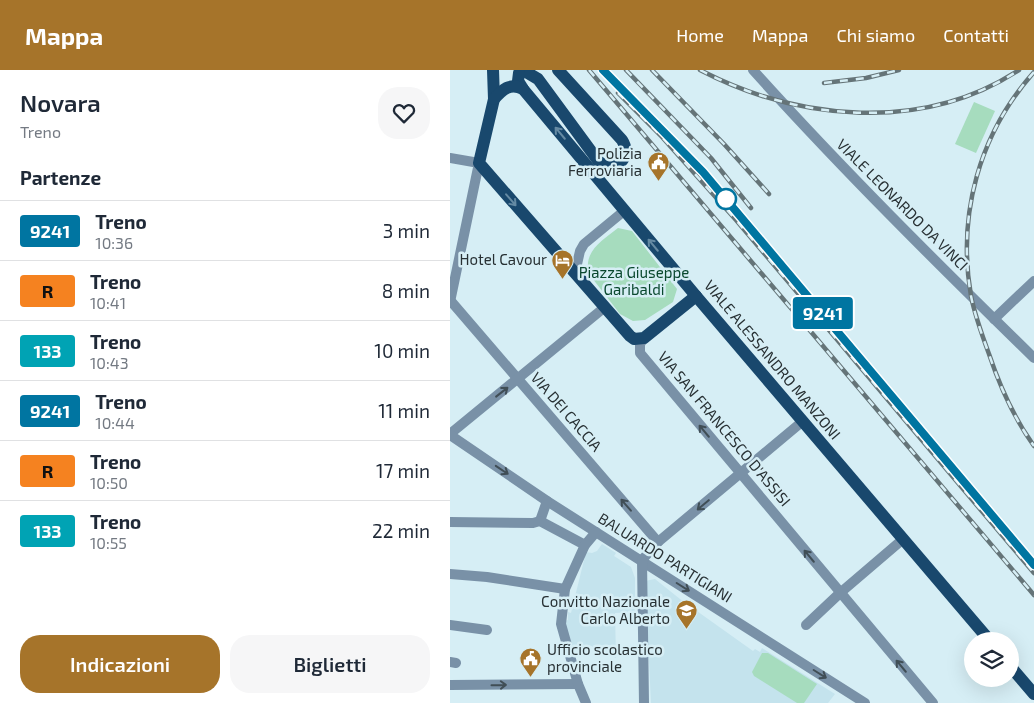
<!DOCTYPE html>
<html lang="it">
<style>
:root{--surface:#fff;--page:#f6f6f7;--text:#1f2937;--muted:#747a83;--line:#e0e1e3;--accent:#a6742a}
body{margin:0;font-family:"Exo 2",sans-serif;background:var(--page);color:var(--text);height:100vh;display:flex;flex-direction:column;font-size:19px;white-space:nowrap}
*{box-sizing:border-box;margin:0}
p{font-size:16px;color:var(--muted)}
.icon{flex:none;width:28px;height:28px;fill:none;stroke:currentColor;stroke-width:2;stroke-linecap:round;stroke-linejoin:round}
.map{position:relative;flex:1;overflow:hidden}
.side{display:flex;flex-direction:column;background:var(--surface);width:450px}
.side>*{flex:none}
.badge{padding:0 10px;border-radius:4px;font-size:18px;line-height:32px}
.tools{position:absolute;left:514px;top:562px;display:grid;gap:10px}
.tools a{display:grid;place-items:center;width:55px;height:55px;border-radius:50%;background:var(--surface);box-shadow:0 5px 20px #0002;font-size:25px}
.map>.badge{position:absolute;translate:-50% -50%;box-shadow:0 0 0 2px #fff}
h2{padding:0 20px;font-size:19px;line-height:45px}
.round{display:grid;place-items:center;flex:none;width:52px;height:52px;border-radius:20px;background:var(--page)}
.headline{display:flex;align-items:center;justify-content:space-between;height:85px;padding:0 20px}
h1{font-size:24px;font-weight:600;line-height:38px}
.action{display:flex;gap:10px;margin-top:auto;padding:10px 20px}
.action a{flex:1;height:58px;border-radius:20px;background:var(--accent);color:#fff;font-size:20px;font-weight:600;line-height:58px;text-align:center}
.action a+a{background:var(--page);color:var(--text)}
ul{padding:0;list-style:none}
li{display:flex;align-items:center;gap:15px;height:60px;padding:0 20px;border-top:1px solid var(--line)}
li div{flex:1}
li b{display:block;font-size:19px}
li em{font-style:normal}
li .badge{min-width:55px;font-weight:700;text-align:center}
header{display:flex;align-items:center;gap:30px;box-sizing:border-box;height:70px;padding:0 25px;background:var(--accent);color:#fff}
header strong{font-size:24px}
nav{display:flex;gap:28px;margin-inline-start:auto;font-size:18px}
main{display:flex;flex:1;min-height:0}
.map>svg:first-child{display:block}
.built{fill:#c4e3ed}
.green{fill:#a6dcbe}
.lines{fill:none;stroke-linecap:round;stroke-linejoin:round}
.minor{stroke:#7991a7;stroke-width:10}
.major{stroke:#19486d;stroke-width:12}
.rail-casing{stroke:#657478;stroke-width:4.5}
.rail{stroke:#d6eef5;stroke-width:2.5;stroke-dasharray:8;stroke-linecap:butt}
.oneway{stroke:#658aa3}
.oneway2{stroke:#404e56}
.line-casing{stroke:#fff;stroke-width:11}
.line{stroke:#0075a1;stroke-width:8}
.stop-dot{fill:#fff;stroke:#0075a1;stroke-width:2.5}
.labels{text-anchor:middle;stroke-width:5;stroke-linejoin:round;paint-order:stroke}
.poi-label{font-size:15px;fill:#283134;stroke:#d6eef5;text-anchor:end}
.street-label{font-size:15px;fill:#283134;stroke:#d6eef5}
.park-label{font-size:15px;fill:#09482e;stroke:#d6eef5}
</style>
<header>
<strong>Mappa</strong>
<nav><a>Home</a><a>Mappa</a><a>Chi siamo</a><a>Contatti</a></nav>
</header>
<main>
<section class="side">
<div class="headline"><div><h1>Novara</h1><p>Treno</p></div><a class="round"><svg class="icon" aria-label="heart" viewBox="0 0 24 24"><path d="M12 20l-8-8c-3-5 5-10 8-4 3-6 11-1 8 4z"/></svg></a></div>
<h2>Partenze</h2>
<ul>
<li><span class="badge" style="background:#0075a1;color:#fff">9241</span><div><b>Treno</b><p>10:36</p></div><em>3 min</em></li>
<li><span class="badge" style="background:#f58220;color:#111">R</span><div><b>Treno</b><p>10:41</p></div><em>8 min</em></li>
<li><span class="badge" style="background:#00a3b4;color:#fff">133</span><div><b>Treno</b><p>10:43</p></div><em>10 min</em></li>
<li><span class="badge" style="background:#0075a1;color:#fff">9241</span><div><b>Treno</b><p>10:44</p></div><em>11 min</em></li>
<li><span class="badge" style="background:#f58220;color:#111">R</span><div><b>Treno</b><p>10:50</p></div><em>17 min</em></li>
<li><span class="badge" style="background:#00a3b4;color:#fff">133</span><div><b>Treno</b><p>10:55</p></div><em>22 min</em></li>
</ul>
<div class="action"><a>Indicazioni</a><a>Biglietti</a></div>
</section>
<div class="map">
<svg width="584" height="633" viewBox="0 0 584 633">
<rect width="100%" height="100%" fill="#d6eef5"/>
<g class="built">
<path d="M152 474 166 483 164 486 181 497 185 508V542L165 543 166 588 139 575 120 581 113 552 118 550V542L121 543 136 482 142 483 147 481Z"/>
<path d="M205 509 230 529 303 581 305 579 310 582 312 578 385 624 378 633H201L195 511Z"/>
</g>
<g class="green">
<path d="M524 32 545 41 526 83 505 74Z"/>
<path d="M168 158 182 161 227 219 223 232 195 250 183 251 170 244 139 204C133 181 152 171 168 158Z"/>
<path d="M312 583H318L367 614 354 633H347L304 606 302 602Z"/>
</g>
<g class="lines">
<g class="minor">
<path d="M303 0C393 100 488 194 584 288"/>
<path d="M0 88 29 93 0 232"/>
<path d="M125 203 130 181 134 174 174 141"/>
<path d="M0 230 208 472"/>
<path d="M544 249 584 211"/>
<path d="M194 268 190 274V283L483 633"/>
<path d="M0 364 155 237"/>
<path d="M0 365 97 431 415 633"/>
<path d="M90 451 97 431"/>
<path d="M0 452 83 453 90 451 135 475"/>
<path d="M192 490 208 472 353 351"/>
<path d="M192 490 194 633"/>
<path d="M0 504 37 507 115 519"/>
<path d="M0 555 37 560"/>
<path d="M356 555 390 523 452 470"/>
<path d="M0 592 6 593"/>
<path d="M0 615 128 614"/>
<path d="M136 633 128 614 111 554 115 519 135 475 146 462"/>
</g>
<g class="major">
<path d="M43 0 44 29 29 93 180 266 184 269 194 268 246 226"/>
<path d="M73 0 88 9 149 92C166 104 183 87 172 70L108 0"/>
<path d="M69 3 68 11 73 19 246 226 540 571"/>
<path d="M44 29C52 20 60 12 73 19"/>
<path d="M560 596 584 624"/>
</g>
<defs>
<g id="rail">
<path d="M139 0 584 525"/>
<path d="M153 0 178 25"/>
<path d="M176 0 261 88 301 138"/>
<path d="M202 0 274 74 319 124"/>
<path d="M250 0C348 51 473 63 569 0"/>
<path d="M584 2C529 64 507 145 521 226 525 246 532 265 539 284 550 317 564 348 584 376"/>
<path d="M374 13 416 8 449 0"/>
<path d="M168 23 212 67 286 150 584 503"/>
</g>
</defs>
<use href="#rail" class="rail-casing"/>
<use href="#rail" class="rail"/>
</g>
<defs><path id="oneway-shaft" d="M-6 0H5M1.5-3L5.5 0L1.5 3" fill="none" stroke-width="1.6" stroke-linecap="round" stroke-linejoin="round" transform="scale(1.25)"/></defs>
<g class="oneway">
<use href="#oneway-shaft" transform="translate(110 63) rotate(-130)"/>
<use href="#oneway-shaft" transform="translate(61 130) rotate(49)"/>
<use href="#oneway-shaft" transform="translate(203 175) rotate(-130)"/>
</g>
<g class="oneway2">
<use href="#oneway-shaft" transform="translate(52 322) rotate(-38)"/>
<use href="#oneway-shaft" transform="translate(254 361) rotate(-130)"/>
<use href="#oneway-shaft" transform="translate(52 400) rotate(34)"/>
<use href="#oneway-shaft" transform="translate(176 435) rotate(-131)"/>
<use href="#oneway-shaft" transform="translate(253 435) rotate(140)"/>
<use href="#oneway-shaft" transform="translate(359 486) rotate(-130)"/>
<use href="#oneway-shaft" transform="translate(233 517) rotate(32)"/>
<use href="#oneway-shaft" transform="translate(451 596) rotate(-130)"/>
<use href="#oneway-shaft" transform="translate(370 604) rotate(32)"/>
<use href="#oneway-shaft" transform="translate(49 615) rotate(-1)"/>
</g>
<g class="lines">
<defs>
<path id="line" d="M153 0 253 102 584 495"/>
</defs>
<use href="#line" class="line-casing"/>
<use href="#line" class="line"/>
</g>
<defs>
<symbol id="civic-pin" viewBox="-11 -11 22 30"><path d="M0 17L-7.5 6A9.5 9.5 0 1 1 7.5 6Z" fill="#a6742a" stroke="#d6eef5"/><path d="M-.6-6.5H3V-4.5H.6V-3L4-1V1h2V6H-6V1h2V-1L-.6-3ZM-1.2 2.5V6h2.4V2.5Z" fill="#fff"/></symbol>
<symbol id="hotel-pin" viewBox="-11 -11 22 30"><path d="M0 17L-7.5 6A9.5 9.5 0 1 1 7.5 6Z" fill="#a6742a" stroke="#d6eef5"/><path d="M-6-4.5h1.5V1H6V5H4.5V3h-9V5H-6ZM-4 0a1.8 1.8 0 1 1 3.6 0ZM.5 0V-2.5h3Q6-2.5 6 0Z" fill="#fff"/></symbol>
<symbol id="school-pin" viewBox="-11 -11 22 30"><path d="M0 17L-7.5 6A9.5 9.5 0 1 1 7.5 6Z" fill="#a6742a" stroke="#d6eef5"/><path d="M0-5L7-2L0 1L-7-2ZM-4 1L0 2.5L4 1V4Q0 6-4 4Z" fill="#fff"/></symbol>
</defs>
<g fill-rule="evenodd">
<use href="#civic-pin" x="196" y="80" width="25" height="34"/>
<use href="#hotel-pin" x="100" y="178" width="25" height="34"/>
<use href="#school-pin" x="224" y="528" width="25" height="34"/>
<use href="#civic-pin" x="68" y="576" width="25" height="34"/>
</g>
<circle class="stop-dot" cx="276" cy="129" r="10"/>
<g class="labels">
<g class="poi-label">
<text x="192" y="89">Polizia<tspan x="192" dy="17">Ferroviaria</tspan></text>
<text x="97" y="195">Hotel Cavour</text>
<text x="220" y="537">Convitto Nazionale<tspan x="220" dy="17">Carlo Alberto</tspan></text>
<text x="97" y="585" text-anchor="start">Ufficio scolastico<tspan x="97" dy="17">provinciale</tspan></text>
</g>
<g class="street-label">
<text transform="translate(452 135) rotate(45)" y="5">VIALE LEONARDO DA VINCI</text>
<text transform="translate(322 290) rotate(50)" y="5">VIALE ALESSANDRO MANZONI</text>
<text transform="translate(116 342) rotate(49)" y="5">VIA DEI CACCIA</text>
<text transform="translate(274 359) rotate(50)" y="5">VIA SAN FRANCESCO D'ASSISI</text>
<text transform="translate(215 488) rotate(32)" y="5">BALUARDO PARTIGIANI</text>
</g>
<g class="park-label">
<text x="184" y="208">Piazza Giuseppe<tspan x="184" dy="17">Garibaldi</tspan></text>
</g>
</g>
</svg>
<div class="tools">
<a><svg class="icon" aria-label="layers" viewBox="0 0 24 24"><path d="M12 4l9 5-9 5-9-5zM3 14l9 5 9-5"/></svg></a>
</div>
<b class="badge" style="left:373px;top:243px;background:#0075a1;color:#fff">9241</b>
</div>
</main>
